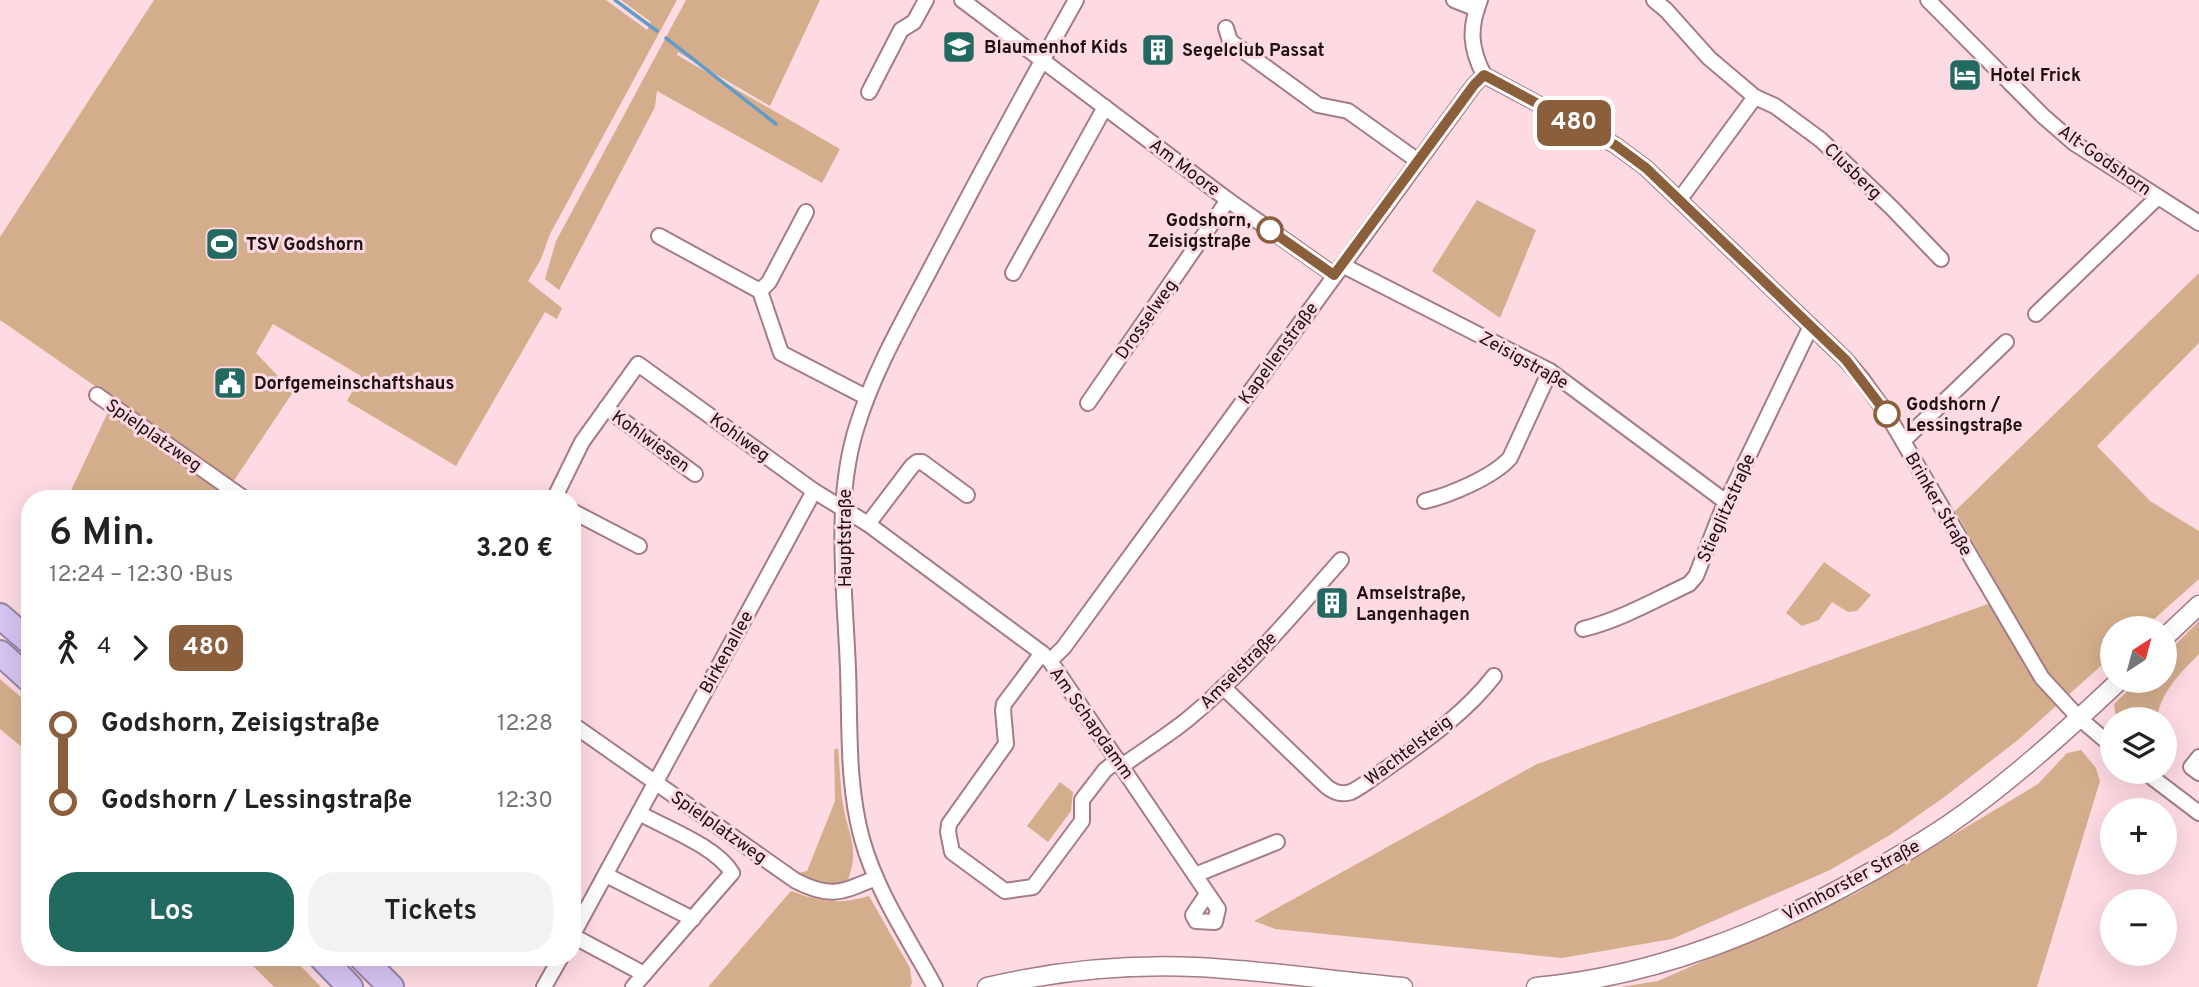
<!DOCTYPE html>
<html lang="de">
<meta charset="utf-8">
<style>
:root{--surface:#fff;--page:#f2f2f2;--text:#222;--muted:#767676;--accent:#226a61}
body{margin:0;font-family:Overpass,sans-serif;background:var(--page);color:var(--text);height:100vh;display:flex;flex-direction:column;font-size:26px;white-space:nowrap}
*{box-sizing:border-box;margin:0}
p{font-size:23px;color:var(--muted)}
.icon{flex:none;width:38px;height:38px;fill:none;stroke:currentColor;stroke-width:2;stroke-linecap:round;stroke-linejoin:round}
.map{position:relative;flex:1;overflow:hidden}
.side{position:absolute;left:21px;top:490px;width:560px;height:476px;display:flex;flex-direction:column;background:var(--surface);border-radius:28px;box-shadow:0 7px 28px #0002}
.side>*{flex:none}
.badge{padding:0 14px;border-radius:10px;font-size:24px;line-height:46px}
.needle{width:46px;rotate:36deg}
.tools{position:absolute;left:2100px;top:616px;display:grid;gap:14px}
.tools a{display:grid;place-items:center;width:77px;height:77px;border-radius:50%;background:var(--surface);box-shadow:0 7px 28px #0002;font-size:35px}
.map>.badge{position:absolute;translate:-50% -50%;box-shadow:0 0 0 4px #fff}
.legs{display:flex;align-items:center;gap:10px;height:77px;padding:0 28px;font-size:23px}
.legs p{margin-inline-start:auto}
.summary{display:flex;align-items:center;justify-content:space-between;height:119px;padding:0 28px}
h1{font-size:38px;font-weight:600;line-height:52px}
.cta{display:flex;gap:14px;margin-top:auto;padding:14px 28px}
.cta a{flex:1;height:80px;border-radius:28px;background:var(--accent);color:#fff;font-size:28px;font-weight:600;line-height:80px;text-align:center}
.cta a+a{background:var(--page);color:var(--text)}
ul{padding:0 28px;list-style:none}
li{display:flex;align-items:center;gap:24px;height:77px;font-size:26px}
li i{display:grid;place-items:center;width:10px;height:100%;margin:0 9px;background:currentColor}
li i::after{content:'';width:18px;height:18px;margin:-9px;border:5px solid;border-radius:50%;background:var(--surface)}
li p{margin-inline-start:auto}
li:first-child i{background:linear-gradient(#0000 50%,currentColor 0)}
li:last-child i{background:linear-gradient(currentColor 50%,#0000 0)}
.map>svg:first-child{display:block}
.green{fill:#d4ae8c}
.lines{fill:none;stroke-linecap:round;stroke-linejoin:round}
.stream{stroke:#629bc6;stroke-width:3.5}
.minor-casing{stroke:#a47c85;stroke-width:18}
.tertiary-casing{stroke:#a47c85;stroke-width:21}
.motorway-casing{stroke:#9685a5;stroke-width:28}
.minor{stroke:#fff;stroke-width:14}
.tertiary{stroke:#fff;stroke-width:18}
.motorway{stroke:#d6c4f3;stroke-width:24}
.line-1-casing{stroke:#fff;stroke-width:16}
.line-1{stroke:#8b5e3c;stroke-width:10}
.stop-1-dot{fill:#fff;stroke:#8b5e3c;stroke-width:3.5}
.labels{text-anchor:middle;stroke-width:6;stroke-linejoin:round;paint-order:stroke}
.poi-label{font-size:18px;font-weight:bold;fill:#1e1013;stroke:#fedae2;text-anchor:start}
.street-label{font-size:18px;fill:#1e1013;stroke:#fedae2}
.stop-label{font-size:18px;font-weight:bold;fill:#1e1013;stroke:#fedae2;text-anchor:end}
</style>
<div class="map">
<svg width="2199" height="987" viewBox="0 0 2199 987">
<rect width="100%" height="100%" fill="#fedae2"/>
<g class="green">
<path d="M154 0H606L647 30 651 22 621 0H677L550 234 541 259 528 281 562 308 557 319 545 312 456 466 347 401 361 376 273 324 256 353 293 392 233 482 0 320V237Z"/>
<path d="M686 0H820L770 106 678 52 677 55 840 149 822 183 657 91 655 107 559 290 545 279 556 241Z"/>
<path d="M1477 200 1536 230 1500 318 1432 271Z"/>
<path d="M2199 273V343L2097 446 2150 501 2199 531V579L2144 628H2112V656L2018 740 1943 798 1890 835 1830 870 1672 939 1562 958 1275 929 1254 921 1537 764 2005 598 1955 511Z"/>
<path d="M108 412 234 499H67Z"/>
<path d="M1824 562 1871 595 1857 611 1848 612 1832 602 1819 620 1802 626 1786 613Z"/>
<path d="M2199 621V654C2181 672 2160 693 2157 719H2116L2114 704 2138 681H2165V655Z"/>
<path d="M0 679 30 705V754L0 729Z"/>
<path d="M838 748C840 767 840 786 843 804 848 836 860 847 848 880 826 886 818 886 799 873L807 871 835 801 834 750Z"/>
<path d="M2081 750 2096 768 2100 781 2037 987H1621L1658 981 1853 895 2038 784 2067 753Z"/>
<path d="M1060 782 1073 792 1071 811 1048 842 1027 826Z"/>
<path d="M791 891C821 902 838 905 869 896L910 968 912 983 910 987H708Z"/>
<path d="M244 957H292L321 987H274Z"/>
</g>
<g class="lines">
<g class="stream">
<path d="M615 0 657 31"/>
<path d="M666 38 776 124"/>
</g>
<defs>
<g id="minor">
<path d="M962 0 1228 200 1334 275"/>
<path d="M1454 0 1477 9"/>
<path d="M1480 0C1469 28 1470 48 1484 75"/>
<path d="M1654 0 1666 10 1709 58 1755 97 1775 106 1821 140 1892 208 1941 259"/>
<path d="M1928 0 2043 116 2074 143 2199 223"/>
<path d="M1226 28 1230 41 1318 105 1348 111 1418 161"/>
<path d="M1484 75 1615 145 1646 168 1846 360 1862 379 1887 414 2042 678 2079 718 2112 746"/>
<path d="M869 92 901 30 914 22 926 0"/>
<path d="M1680 199 1755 97"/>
<path d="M659 236 760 291 781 353 866 397"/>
<path d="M1342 265 1550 371 1726 502"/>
<path d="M1013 273 1105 107"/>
<path d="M760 291 769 282 806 212"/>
<path d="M2036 314 2158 197"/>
<path d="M97 395 245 499"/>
<path d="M1088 403 1228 200"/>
<path d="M606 408 695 474"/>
<path d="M1903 441 2006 342"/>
<path d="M554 499 582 442 638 364 814 491 868 524 1042 653 1050 661 1218 909 1215 922 1196 921 1193 915 1207 894"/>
<path d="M1425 501C1450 495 1493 477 1510 458L1550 371"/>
<path d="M572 511 639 546"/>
<path d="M868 524 912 466 917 462H922L967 495"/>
<path d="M1583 629C1620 620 1655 600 1689 584L1696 576 1721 513 1811 326"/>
<path d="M1042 653 1004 704 1003 710 1006 744 949 824 948 832 952 852 1005 891 1033 887 1082 821V800L1105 770 1118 760"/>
<path d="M1050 661 1064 647 1474 85 1484 75"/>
<path d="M1223 687 1326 786C1333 792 1342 795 1351 792 1362 787 1373 777 1383 771 1422 743 1465 714 1494 676"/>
<path d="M572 724 796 881C831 899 842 892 876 878"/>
<path d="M2199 757 2191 767 2199 773"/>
<path d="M1122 766C1144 750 1167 736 1188 719 1245 672 1292 615 1341 560"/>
<path d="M2145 772 2199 813"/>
<path d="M606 875 693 919"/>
<path d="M1195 875 1277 842"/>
<path d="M572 936 814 491"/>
<path d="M573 936 644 974"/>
<path d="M544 987 561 957"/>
<path d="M633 987 732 873C717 847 666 828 639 813"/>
<path d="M935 987C909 939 877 893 862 839 847 785 850 725 848 669 845 591 833 501 857 426 875 368 906 316 934 262 980 174 1027 87 1076 0"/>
</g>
<g id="tertiary">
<path d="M2165 637 2199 605"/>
<path d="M987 987C1055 971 1125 964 1195 967 1264 970 1334 981 1403 987"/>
<path d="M1536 987C1656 976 1767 931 1871 872 1897 857 1923 842 1948 825 2009 783 2065 732 2119 681"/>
</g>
<g id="motorway">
<path d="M0 616 30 642"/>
<path d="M0 653 30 680"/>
<path d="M321 957 350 987"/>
<path d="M361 957 391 987"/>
</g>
</defs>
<use href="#minor" class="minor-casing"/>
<use href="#tertiary" class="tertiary-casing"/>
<use href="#motorway" class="motorway-casing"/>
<use href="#minor" class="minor"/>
<use href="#tertiary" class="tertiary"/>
<use href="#motorway" class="motorway"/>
</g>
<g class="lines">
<defs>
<path id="line-1" d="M1270 230 1334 275 1474 85 1484 75 1615 145 1646 168 1846 360 1887 414"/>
</defs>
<use href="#line-1" class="line-1-casing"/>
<use href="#line-1" class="line-1"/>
</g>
<defs>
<symbol id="school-square" viewBox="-11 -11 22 22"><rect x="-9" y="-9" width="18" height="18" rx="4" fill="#226a61" stroke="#fedae2"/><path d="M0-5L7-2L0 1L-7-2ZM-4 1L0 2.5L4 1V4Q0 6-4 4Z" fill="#fff"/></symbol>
<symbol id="building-square" viewBox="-11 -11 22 22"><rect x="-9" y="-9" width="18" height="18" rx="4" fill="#226a61" stroke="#fedae2"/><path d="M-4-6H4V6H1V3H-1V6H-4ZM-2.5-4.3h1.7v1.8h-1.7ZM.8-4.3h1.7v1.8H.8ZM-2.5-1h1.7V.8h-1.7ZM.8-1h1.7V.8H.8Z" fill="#fff"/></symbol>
<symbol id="hotel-square" viewBox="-11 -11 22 22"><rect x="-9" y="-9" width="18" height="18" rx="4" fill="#226a61" stroke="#fedae2"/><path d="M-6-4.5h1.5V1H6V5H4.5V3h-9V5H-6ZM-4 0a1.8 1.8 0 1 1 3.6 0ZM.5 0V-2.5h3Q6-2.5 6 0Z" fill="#fff"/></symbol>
<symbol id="stadium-square" viewBox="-11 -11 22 22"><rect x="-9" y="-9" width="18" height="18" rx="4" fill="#226a61" stroke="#fedae2"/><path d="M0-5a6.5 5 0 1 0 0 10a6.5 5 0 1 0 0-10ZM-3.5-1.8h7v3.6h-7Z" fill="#fff"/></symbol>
<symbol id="civic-square" viewBox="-11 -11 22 22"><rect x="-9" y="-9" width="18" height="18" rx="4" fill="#226a61" stroke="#fedae2"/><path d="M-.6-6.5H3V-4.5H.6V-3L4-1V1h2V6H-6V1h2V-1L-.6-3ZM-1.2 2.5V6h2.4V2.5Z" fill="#fff"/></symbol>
</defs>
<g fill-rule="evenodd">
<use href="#school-square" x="940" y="28" width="38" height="38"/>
<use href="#building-square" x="1139" y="31" width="38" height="38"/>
<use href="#hotel-square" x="1946" y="56" width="38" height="38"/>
<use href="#stadium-square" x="203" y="225" width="38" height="38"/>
<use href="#civic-square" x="211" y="364" width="38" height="38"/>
<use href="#building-square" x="1313" y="584" width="38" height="38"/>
</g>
<g class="stop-1-dot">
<circle cx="1270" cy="230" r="12"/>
<circle cx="1887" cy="414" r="12"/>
</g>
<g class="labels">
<g class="poi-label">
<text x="984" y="53">Blaumenhof Kids</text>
<text x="1182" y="56">Segelclub Passat</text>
<text x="1990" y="81">Hotel Frick</text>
<text x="246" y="250">TSV Godshorn</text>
<text x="254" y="389">Dorfgemeinschaftshaus</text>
<text x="1356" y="599">Amselstraße,<tspan x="1356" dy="21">Langenhagen</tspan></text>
</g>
<g class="street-label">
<text transform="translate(2105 160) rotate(35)" y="6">Alt-Godshorn</text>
<text transform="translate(1185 167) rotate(37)" y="6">Am Moore</text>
<text transform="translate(1853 171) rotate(44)" y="6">Clusberg</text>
<text transform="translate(1146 319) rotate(-55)" y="6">Drosselweg</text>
<text transform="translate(1278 353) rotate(-54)" y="6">Kapellenstraße</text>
<text transform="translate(1524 360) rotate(29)" y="6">Zeisigstraße</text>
<text transform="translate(154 435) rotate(35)" y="6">Spielplatzweg</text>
<text transform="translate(740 437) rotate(36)" y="6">Kohlweg</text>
<text transform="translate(651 441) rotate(36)" y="6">Kohlwiesen</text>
<text transform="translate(1939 504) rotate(60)" y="6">Brinker Straße</text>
<text transform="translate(1726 508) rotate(-66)" y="6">Stieglitzstraße</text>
<text transform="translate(845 538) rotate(-90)" y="6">Hauptstraße</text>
<text transform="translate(726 652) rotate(-61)" y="6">Birkenallee</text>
<text transform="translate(1238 670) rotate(-45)" y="6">Amselstraße</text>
<text transform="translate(1092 723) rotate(55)" y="6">Am Schapdamm</text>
<text transform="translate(1408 750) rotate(-37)" y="6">Wachtelsteig</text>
<text transform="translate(719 827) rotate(35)" y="6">Spielplatzweg</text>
<text transform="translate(1851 880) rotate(-28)" y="6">Vinnhorster Straße</text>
</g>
<g class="stop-label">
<text x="1251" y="226">Godshorn,<tspan x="1251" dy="21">Zeisigstraße</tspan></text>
<text x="1906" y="410" text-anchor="start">Godshorn /<tspan x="1906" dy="21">Lessingstraße</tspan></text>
</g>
</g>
</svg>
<div class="tools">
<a><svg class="needle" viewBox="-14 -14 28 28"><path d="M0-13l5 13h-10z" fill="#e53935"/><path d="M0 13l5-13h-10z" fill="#767676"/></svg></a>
<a><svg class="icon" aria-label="layers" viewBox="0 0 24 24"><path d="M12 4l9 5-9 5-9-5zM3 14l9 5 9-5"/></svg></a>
<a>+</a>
<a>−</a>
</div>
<b class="badge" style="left:1574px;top:123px;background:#8b5e3c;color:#fff">480</b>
<section class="side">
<div class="summary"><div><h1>6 Min.</h1><p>12:24 – 12:30 · Bus</p></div><b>3.20 €</b></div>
<div class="legs"><svg class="icon" aria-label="walk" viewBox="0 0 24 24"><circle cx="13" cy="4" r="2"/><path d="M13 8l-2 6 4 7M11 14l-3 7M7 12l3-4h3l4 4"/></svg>4<svg class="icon" aria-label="forward" viewBox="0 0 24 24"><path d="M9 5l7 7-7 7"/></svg><b class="badge" style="background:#8b5e3c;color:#fff">480</b></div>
<ul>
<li><i style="color:#8b5e3c"></i><b>Godshorn, Zeisigstraße</b><p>12:28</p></li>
<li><i style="color:#8b5e3c"></i><b>Godshorn / Lessingstraße</b><p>12:30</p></li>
</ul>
<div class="cta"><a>Los</a><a>Tickets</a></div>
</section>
</div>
